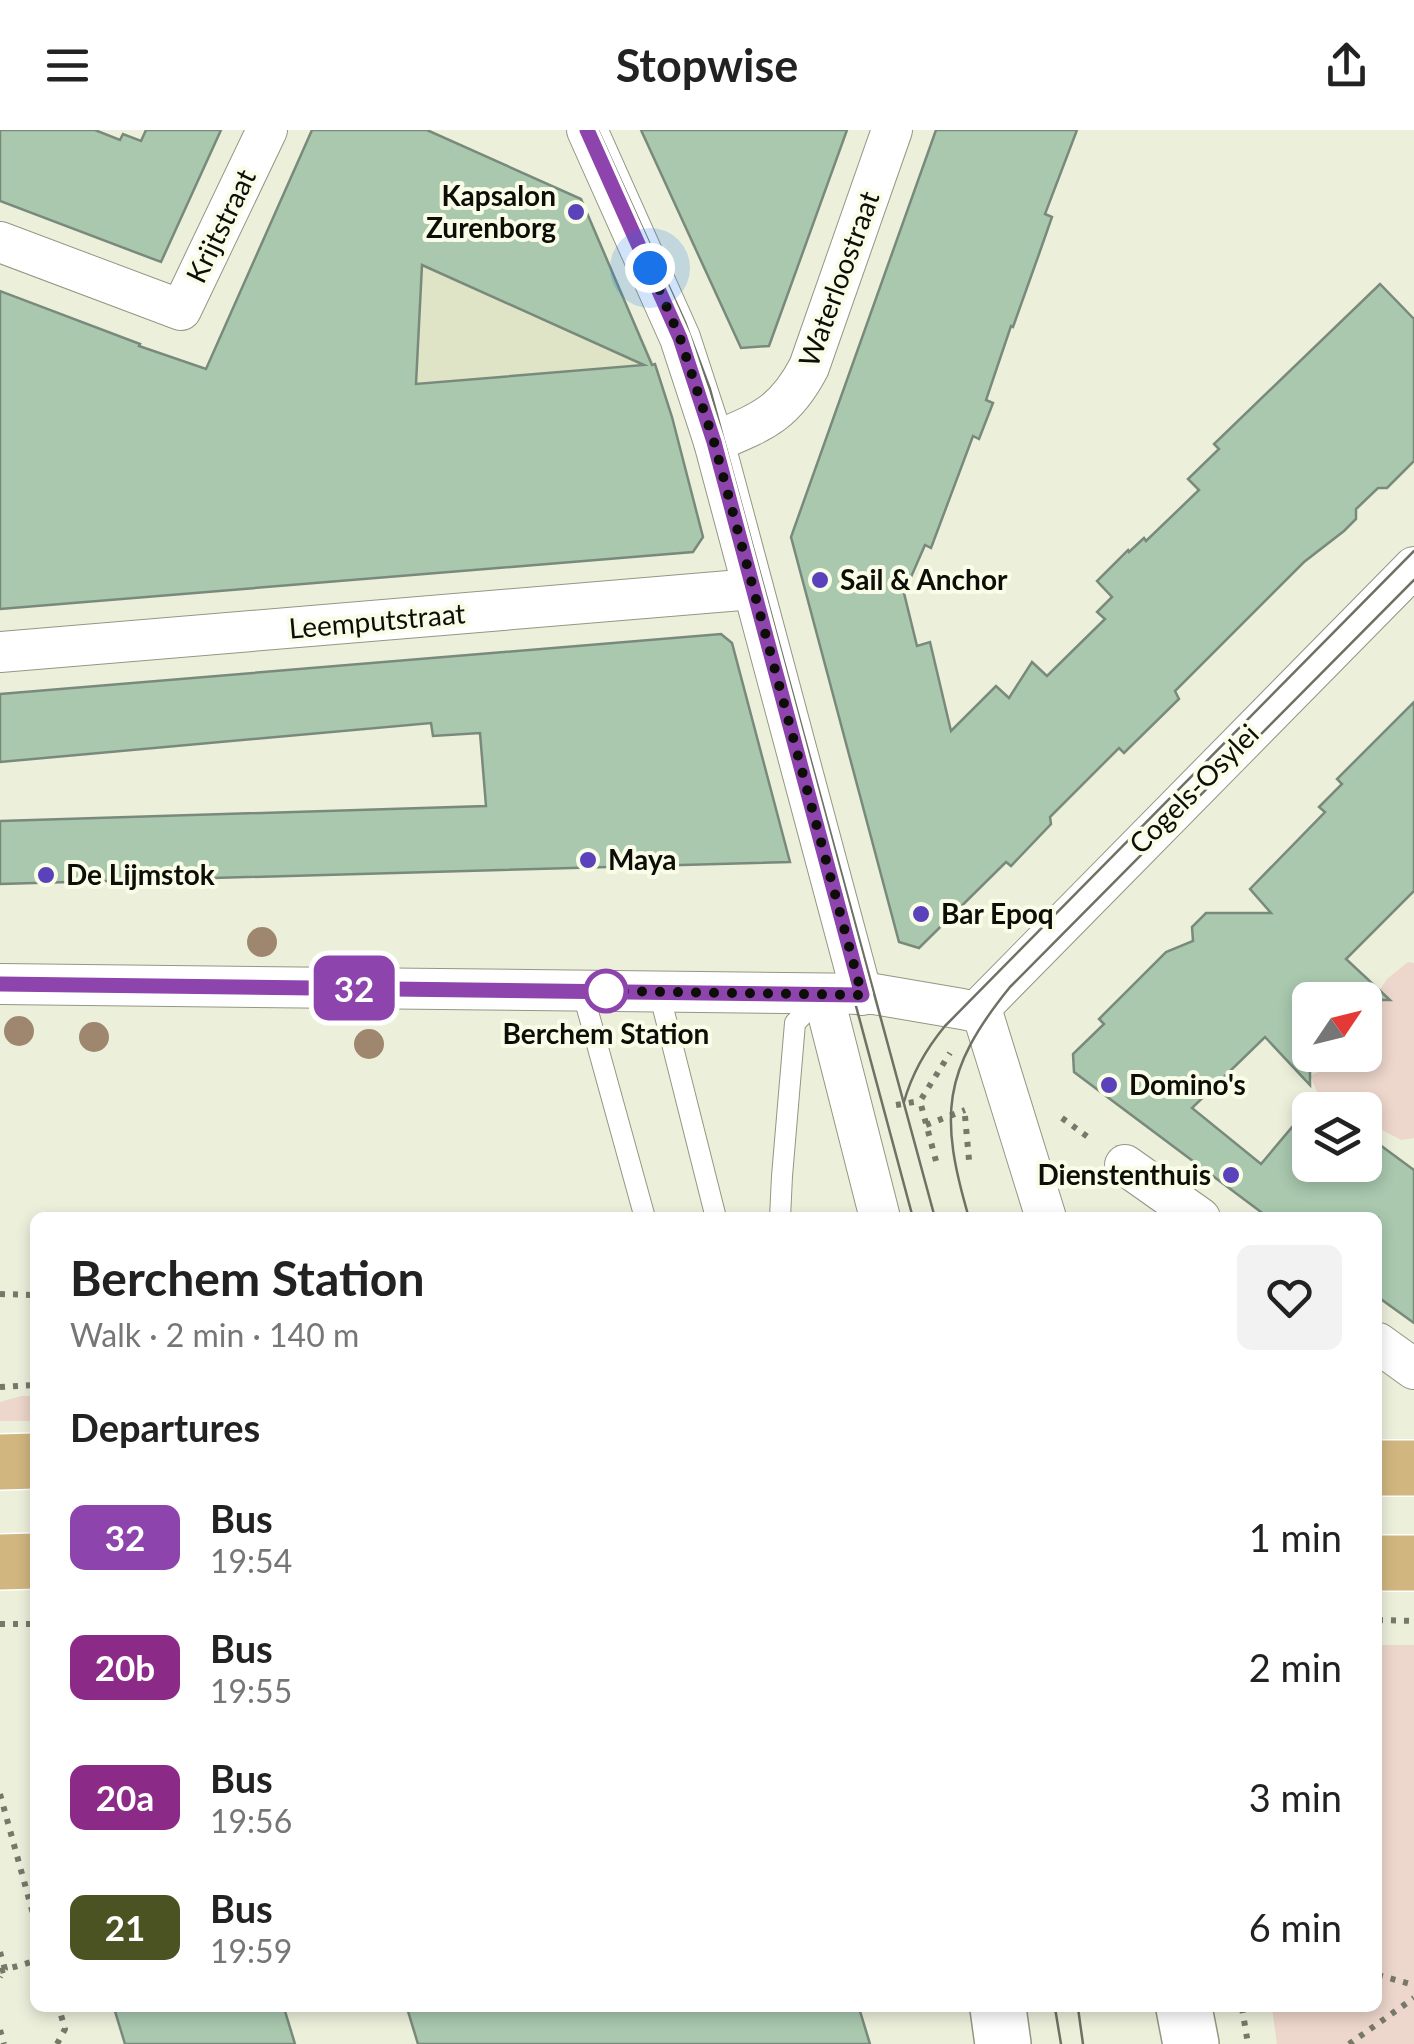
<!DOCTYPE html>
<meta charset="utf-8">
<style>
:root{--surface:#fff;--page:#f2f2f2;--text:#222;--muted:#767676}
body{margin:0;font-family:Lato,sans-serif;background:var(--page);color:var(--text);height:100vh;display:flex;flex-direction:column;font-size:38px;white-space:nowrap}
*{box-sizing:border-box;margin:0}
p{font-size:32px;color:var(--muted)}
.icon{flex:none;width:55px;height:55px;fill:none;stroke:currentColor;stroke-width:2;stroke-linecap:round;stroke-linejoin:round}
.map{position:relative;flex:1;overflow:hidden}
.sheet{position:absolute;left:30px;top:1082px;width:1352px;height:800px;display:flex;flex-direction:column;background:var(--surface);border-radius:15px;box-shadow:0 5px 15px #0003}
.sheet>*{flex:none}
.badge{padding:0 20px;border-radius:15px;font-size:35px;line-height:65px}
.needle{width:65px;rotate:55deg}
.tools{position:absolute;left:1292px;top:852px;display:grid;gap:20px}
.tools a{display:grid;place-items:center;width:90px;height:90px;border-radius:15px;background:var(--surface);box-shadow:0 5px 15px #0003;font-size:50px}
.you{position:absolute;width:50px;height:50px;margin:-25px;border:8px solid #fff;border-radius:50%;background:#1a73e8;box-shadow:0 0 0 15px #1a73e833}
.map>.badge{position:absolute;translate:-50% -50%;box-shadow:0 0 0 5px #fff}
h2{padding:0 40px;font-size:38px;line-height:90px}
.round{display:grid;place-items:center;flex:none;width:105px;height:105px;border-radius:15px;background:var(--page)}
.summary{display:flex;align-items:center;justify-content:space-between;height:170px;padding:0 40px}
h1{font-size:48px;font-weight:700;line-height:75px}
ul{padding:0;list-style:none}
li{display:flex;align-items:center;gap:30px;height:130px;padding:0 40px}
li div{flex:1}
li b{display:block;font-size:38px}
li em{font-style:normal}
li .badge{min-width:110px;font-weight:700;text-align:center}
header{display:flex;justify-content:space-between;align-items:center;height:130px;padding:0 40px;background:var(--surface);font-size:45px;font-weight:700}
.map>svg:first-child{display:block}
.built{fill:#dfe4c7}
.green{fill:#edd6cb}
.building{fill:#a9c8ae;stroke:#798a7c;stroke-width:2.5;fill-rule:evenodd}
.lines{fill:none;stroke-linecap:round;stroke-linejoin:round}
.lane-casing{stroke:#939783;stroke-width:22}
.street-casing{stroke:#939783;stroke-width:42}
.secondary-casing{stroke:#939783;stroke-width:58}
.primary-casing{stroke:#fff;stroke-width:58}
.path{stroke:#76786a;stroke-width:6;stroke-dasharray:5 8;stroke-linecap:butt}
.lane{stroke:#fff;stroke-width:20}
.street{stroke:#fff;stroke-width:40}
.secondary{stroke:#fff;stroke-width:55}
.primary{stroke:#d1b67f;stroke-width:55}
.tram{stroke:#6f7164;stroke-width:2.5}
.tree{fill:#9e866f}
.line-casing{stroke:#fff;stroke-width:22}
.line{stroke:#8e44ad;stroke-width:15}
.walk{stroke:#0d0e07;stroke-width:10;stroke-dasharray:0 18}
.poi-dot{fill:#5a42ba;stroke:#f9fde8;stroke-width:4}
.stop-dot{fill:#fff;stroke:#8e44ad;stroke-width:5}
.labels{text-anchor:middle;stroke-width:8;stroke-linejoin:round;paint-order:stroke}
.poi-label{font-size:28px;font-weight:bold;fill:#0d0e07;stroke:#f9fde8;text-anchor:start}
.street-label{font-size:28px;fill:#0d0e07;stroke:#f9fde8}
.stop-label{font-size:28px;font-weight:bold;fill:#0d0e07;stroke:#f9fde8}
</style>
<header><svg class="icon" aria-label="menu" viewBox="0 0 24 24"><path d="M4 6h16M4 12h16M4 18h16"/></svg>Stopwise<svg class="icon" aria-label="share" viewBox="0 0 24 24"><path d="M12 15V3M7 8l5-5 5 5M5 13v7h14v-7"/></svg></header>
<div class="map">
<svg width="1414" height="1914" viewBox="0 0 1414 1914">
<rect width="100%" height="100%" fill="#ecf0db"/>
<path class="built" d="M377 72 572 159 612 141 656 238 344 260Z"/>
<g class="green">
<path d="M1408 832 1414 833V1008L1401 1010 1365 991V980H1340L1321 971 1310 946 1353 925H1365V883L1387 849Z"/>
<path d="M21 1266H35V1291H0V1272Z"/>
<path d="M1378 1515H1414V1914H1277L1272 1878H1378Z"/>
</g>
<g class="building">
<path d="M0 0H95L120 10 123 4 141 11 146 0H221L161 132 0 71Z"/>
<path d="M312 0H427L581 69 652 235 655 234 672 287 703 407 693 422 0 479V161L140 214 139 216 206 239ZM422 135 644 235 416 254Z"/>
<path d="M641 0H847L769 216 741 218Z"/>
<path d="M936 0H1077L1045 84 1052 87 1039 124 1013 197 1011 196 986 270 993 273 979 309 973 306 931 418 925 415 904 463 917 516 930 512 951 601 996 556 1009 568 1032 532 1047 546 1105 489 1097 482 1112 467 1097 451 1128 420 1129 422 1144 408 1146 411 1199 360 1188 349 1219 319 1214 314 1380 154 1414 189V331L1387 358H1378L1356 379V389L1344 401 1304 432 1175 561 1179 569 1124 623 1119 618 1050 687 1051 694 1011 736 1006 732 919 818 899 812 791 407Z"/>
<path d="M721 504 732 513 790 732 0 754V691L486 676 480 603 433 606 431 593 0 632V564Z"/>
<path d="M1414 572V761L1346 829 1390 870H1310V955L1265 907 1192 978 1261 1034 1309 977 1313 980H1310V1035H1365V1030L1366 1032 1380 1015 1414 1040V1193L1378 1167V1088H1269L1074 942 1073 924 1104 894 1099 889 1166 822 1193 811 1192 797 1206 783H1271L1250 759 1325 682 1319 677 1342 654 1337 649Z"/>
<path d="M114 1878H284L295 1914H125Z"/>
<path d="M407 1878H859L870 1914H418Z"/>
</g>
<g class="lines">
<defs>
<g id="lane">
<path d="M582 860 645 1088"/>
<path d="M659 862 716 1088"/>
<path d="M780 1088 782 1046 795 893 821 866"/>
</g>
<g id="street">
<path d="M587 0 680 208 714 312 862 865"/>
<path d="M0 112 181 180 267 0"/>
<path d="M714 312C761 292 784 285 809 237L892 0"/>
<path d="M0 522 753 459"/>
<path d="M0 854 874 864 962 879 976 882 984 888 1046 1088"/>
<path d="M823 864 880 1088"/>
<path d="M976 882 1414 437"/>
<path d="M1125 1035 1200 1088"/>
<path d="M1378 1213 1414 1239"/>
</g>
<g id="secondary">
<path d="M998 1878 1003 1914"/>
<path d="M1184 1878 1191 1914"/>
</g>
<g id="primary">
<path d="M0 1332 35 1331"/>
<path d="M1378 1338H1414"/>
<path d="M0 1432 35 1431"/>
<path d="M1378 1433H1414"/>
</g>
</defs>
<use href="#lane" class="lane-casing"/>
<use href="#street" class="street-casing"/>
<use href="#secondary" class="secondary-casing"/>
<use href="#primary" class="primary-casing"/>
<g class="path">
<path d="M896 975 920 971"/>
<path d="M965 986 969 1030"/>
<path d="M1062 988 1092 1010"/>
<path d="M926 995 965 980"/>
<path d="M936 1031 920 971 950 923"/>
<path d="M0 1164 35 1165"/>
<path d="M0 1257 35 1255"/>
<path d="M1378 1490 1414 1491"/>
<path d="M0 1494H35"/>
<path d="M0 1664 35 1791"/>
<path d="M0 1822 5 1839 0 1847"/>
<path d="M0 1841 35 1831"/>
<path d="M1378 1845 1414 1855"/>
<path d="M1242 1878 1248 1914"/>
<path d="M0 1900 4 1914"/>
<path d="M57 1914 65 1899 59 1878"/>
<path d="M1349 1914 1414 1868"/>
</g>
<use href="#lane" class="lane"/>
<use href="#street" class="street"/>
<use href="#secondary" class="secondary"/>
<use href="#primary" class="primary"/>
<g class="tram">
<path d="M578 0 667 195 693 270 913 1088"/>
<path d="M598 0 685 192 710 259 935 1088"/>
<path d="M904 972C912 943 926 919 945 896L1414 421"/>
<path d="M969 1088C939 986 942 941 1010 857L1414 450"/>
<path d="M1055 1878 1061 1914"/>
<path d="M1078 1878 1083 1914"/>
</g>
</g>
<g class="tree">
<circle cx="262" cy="812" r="15"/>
<circle cx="19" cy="901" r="15"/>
<circle cx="94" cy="907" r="15"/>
<circle cx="369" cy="914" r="15"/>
</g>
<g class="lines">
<defs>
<path id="line" d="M0 854 862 865 714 312 680 208 587 0"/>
</defs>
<use href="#line" class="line-casing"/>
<use href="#line" class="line"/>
<path class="walk" d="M606 861 862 865 714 312 680 208 650 138"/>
</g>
<g class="poi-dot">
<circle cx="576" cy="82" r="10"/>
<circle cx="820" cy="450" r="10"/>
<circle cx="588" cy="730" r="10"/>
<circle cx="46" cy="745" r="10"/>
<circle cx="921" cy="784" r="10"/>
<circle cx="1109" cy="955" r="10"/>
<circle cx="1231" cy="1045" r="10"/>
</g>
<circle class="stop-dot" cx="606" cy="861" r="20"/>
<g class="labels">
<g class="poi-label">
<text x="556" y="76" text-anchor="end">Kapsalon<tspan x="556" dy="32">Zurenborg</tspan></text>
<text x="840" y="460">Sail &amp; Anchor</text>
<text x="608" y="740">Maya</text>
<text x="66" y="755">De Lijmstok</text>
<text x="941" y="794">Bar Epoq</text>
<text x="1129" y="965">Domino's</text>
<text x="1211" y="1055" text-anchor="end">Dienstenthuis</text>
</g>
<g class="street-label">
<text transform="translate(221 96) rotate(-64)" y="10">Krijtstraat</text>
<text transform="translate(839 149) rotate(-70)" y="10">Waterloostraat</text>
<text transform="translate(377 491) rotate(-5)" y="10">Leemputstraat</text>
<text transform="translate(1194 659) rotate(-45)" y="10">Cogels-Osylei</text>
</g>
<g class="stop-label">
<text x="606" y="914">Berchem Station</text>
</g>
</g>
</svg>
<div class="tools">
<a><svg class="needle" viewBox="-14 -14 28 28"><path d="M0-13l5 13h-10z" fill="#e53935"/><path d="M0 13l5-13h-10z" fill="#767676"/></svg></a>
<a><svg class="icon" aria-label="layers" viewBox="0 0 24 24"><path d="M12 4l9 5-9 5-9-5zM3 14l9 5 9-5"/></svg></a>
</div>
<div class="you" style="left:650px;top:138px"></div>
<b class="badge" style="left:354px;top:858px;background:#8e44ad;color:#fff">32</b>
<section class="sheet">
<div class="summary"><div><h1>Berchem Station</h1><p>Walk · 2 min · 140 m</p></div><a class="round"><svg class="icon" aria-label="heart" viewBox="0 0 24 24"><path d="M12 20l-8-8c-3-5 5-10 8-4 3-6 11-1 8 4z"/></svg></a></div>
<h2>Departures</h2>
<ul>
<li><span class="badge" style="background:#8e44ad;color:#fff">32</span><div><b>Bus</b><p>19:54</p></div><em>1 min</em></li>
<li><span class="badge" style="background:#8c2b87;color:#fff">20b</span><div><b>Bus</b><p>19:55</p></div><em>2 min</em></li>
<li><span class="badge" style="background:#8c2b87;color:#fff">20a</span><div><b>Bus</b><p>19:56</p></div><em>3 min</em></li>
<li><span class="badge" style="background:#4a5321;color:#fff">21</span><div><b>Bus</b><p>19:59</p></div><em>6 min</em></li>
</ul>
</section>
</div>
